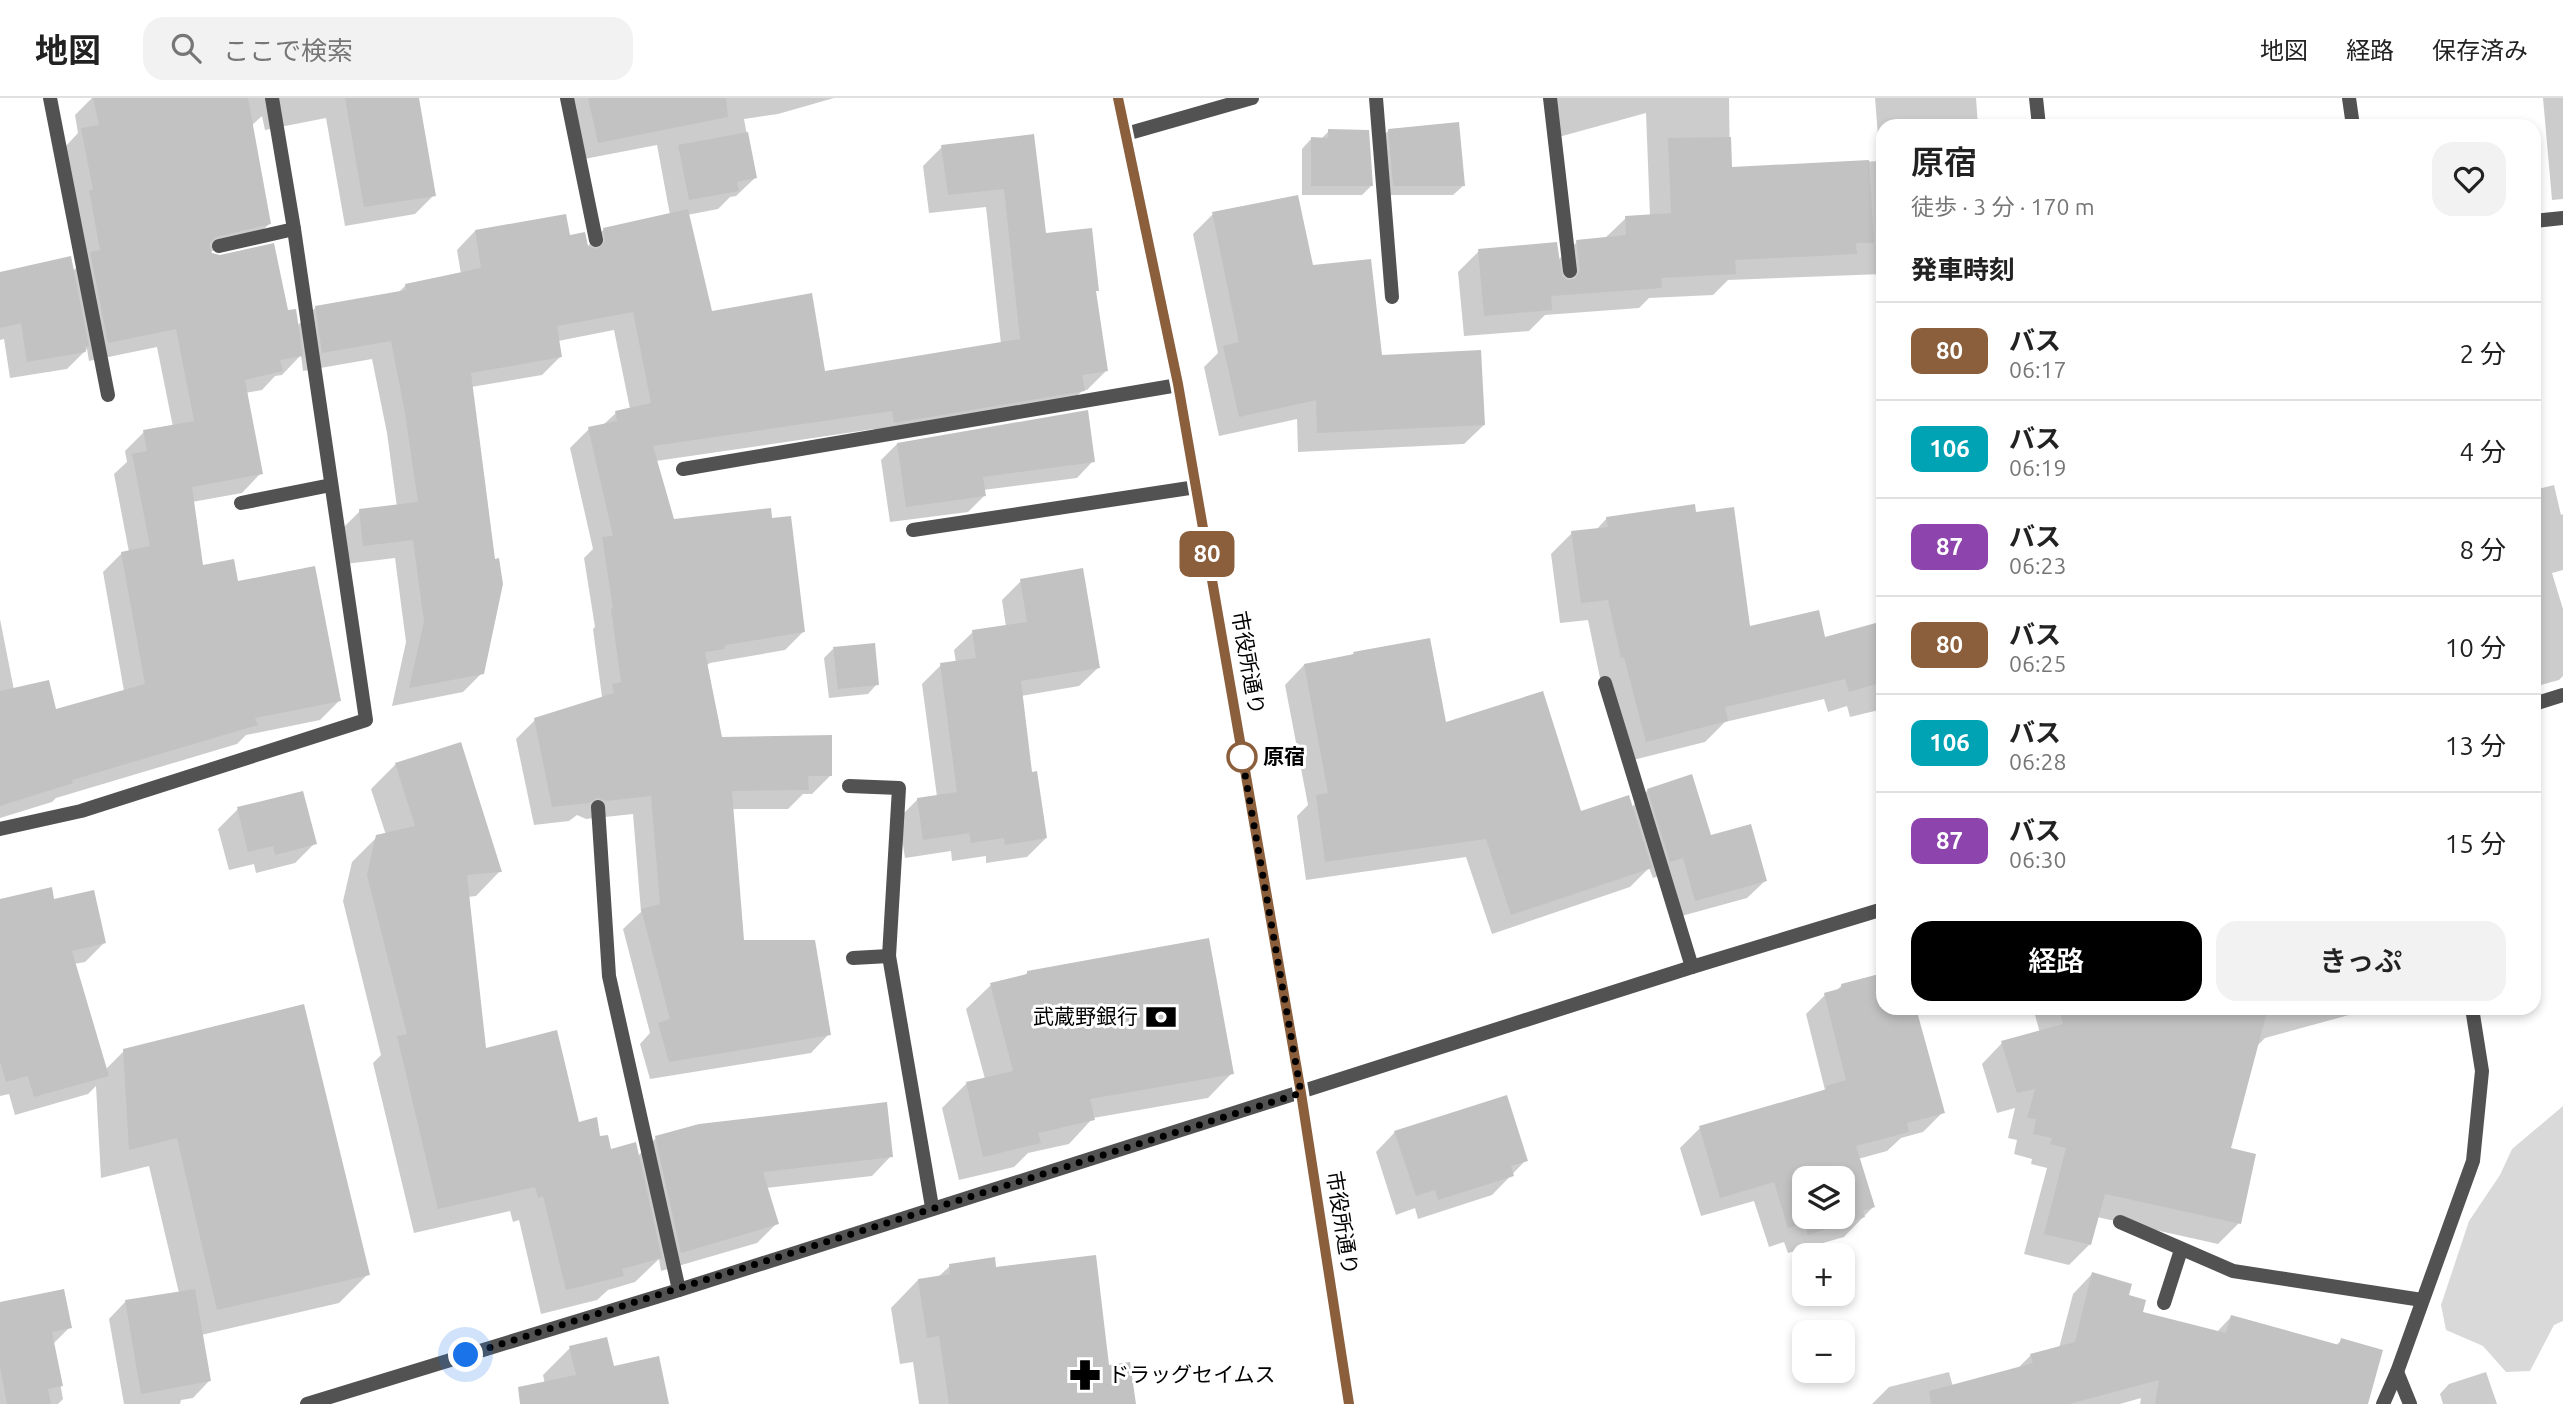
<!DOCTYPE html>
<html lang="ja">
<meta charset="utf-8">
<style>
:root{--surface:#fff;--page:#f2f2f2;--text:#222;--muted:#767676;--line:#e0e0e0;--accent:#000}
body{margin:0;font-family:Ubuntu,"Noto Sans JP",sans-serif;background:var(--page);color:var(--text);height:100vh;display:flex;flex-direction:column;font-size:26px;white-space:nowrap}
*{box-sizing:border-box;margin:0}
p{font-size:23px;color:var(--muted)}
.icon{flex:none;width:38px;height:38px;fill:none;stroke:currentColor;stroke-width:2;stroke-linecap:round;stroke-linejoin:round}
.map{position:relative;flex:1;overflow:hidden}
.panel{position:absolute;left:1876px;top:21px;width:665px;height:896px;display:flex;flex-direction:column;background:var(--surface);border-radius:21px;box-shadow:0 4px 10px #0003}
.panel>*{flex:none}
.badge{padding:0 14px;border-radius:10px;font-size:24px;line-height:46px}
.buttons{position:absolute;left:1792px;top:1068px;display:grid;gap:14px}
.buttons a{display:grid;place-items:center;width:63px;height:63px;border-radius:14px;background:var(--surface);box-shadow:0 4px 10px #0003;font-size:35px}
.you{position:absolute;width:35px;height:35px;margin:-18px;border:5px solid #fff;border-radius:50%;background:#1a73e8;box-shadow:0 0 0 10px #1a73e833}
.map>.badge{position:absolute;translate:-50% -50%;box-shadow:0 0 0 4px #fff}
h2{padding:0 35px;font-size:26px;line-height:63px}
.round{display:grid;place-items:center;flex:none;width:74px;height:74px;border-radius:21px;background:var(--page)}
.overview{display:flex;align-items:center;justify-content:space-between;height:119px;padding:0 35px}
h1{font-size:33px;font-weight:600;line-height:52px}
.button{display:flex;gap:14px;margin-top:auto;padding:14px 35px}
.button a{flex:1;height:80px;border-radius:21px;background:var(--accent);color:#fff;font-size:28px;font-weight:600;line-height:80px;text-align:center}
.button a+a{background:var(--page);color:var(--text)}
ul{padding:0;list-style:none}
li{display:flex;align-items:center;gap:21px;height:98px;padding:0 35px;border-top:2px solid var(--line)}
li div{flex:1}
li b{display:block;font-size:26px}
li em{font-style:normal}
li .badge{min-width:77px;font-weight:700;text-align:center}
header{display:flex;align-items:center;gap:42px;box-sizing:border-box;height:98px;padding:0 35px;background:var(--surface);border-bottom:2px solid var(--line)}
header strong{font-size:33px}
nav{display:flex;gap:38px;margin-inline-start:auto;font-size:24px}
.search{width:490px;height:63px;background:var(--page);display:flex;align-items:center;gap:18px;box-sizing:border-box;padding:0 24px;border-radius:21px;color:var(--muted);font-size:26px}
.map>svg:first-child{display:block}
.green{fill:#d9d9d9}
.shadow{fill:#0003;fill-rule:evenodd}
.building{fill:#c2c2c2;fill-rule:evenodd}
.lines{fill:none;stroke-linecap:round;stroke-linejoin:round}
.lane{stroke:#525252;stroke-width:14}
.street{stroke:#525252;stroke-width:14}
.secondary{stroke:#1f1f1f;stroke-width:14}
.line-casing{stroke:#fff;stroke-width:16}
.line{stroke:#8b5e3c;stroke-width:10}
.walk{stroke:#000;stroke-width:7;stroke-dasharray:0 12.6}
.stop-dot{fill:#fff;stroke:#8b5e3c;stroke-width:3.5}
.labels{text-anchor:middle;stroke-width:6;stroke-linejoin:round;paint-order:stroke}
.street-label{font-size:21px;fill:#000;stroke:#fff}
.stop-label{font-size:21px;font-weight:bold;fill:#000;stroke:#fff;text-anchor:start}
.poi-label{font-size:21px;fill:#000;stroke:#fff;text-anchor:end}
</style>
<header>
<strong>地図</strong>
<div class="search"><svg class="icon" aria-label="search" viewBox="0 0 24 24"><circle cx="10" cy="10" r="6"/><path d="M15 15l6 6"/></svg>ここで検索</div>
<nav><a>地図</a><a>経路</a><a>保存済み</a></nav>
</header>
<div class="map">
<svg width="2563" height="1306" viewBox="0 0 2563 1306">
<rect width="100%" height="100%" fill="#fff"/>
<path class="green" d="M2563 1008V1223L2554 1227 2530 1273 2506 1274 2483 1248 2446 1232 2441 1207 2469 1123 2500 1077 2512 1051Z"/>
<g class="shadow">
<path d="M92 0H418L434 97 415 116 345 128 326 20 265 32 262 18 251 28 269 126 250 145 208 154 286 214 297 228 316 209 398 195 406 187 461 176 457 152 475 133 568 139 587 149 604 131 670 117 657 47 579 62 569 0H834L778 16 744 21 755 80 736 98 730 99 718 111 687 117 710 215 824 275 1001 246 986 109 929 115 923 68 942 49 1032 38 1045 137 1095 194 1106 273 1087 292H1083L1064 311 876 343 874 331 656 363 672 423 804 533 785 552 710 565 706 568 721 641 831 677 812 696H803L788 711H732L742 843 829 936 811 955 650 981 640 946 650 935 623 831 641 814 633 716 586 721 577 717 569 723 534 727 516 641 535 622 598 602 602 599 593 531 595 529 584 460 593 451 570 350 589 331 602 328 616 315 630 311 614 232 558 243 561 258 542 277 471 289 482 575 463 594 392 608 406 544 395 460 345 466 341 432 360 413 397 409 387 335 372 261 303 273 301 257 282 277 275 278 262 292 245 295 261 375 242 395 192 404 201 469 237 485 339 603 320 622 246 637 237 646 56 700 52 704 0 720V521L14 592 55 613 124 593 103 474 122 455 129 454 114 376 127 364 125 353 144 334 173 329 157 249 89 263 87 251 67 271 10 280 4 241 0 242V176L72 174 80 166 63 51 78 35 75 17Z"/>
<path d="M1543 0H1729L1730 71 1880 63 1875 0H1976L1978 28H1883V176L1728 182 1713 197 1649 200 1639 210 1545 217 1529 233 1464 238 1458 174 1479 153 1557 163 1577 144 1604 141 1626 120 1650 118 1646 15 1555 40Z"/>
<path d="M2543 0H2563V101L2552 102Z"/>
<path d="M1389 32 1463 88 1453 97H1384L1379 42Z"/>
<path d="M1329 33 1372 87 1362 97H1302V51L1311 41H1321Z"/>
<path d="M1213 116 1311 169 1380 259 1484 327 1464 346 1298 354 1297 321 1219 338 1204 269 1218 255 1193 136Z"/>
<path d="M897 346 1093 363 1077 380 983 392 984 398 968 414 890 424 881 362Z"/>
<path d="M2554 387 2561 417 2563 416V472L2552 475 2563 511V578L2559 582 2534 589V392Z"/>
<path d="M1694 416 1749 530 1824 541 1883 525V611L1850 619 1847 608 1828 614 1824 601 1725 624 1705 644 1625 664 1603 579 1600 580 1588 522 1560 525 1551 456 1572 435 1596 432 1607 420Z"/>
<path d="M1021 483 1098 570 1079 588 1021 598 1031 676 1046 740 1027 759 986 765V758L952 763 951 753 905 760 899 720 918 701 937 699 922 586 941 567 956 565 954 552 973 534 1006 529 1002 502Z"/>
<path d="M833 551 877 586 868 596 829 600 824 560Z"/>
<path d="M1354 555 1445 626 1580 715 1631 710 1648 692 1765 783 1747 800 1678 819 1665 776 1653 780 1649 770 1630 789 1492 836 1466 759 1306 782 1297 718 1308 707 1285 587 1304 567 1350 559Z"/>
<path d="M396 666 500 773 476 798 467 799 484 952 598 1040 610 1053 638 1058 656 1040 891 1058 872 1078 766 1090 777 1125 757 1145 661 1173 659 1161 635 1184 608 1192 597 1202 541 1216 519 1122 513 1124 510 1113 414 1135 373 965 381 957 343 803 352 764 377 739 386 737 371 691Z"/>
<path d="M238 711 315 745 295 765 256 775 254 766 229 772 218 731Z"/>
<path d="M0 803H53L104 845 85 864 74 866 105 972 124 953 368 1176 339 1205 201 1237 209 1283 193 1300 181 1302 180 1306H124L109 1221 125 1204 179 1195 149 1068 101 1080 96 988 88 996 15 1017 9 996 0 998Z"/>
<path d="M1027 875 1232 975 1208 1000 1093 1020 1069 1046 1028 1055 1014 1069 959 1082 942 1010 967 985 985 981 966 911 991 887 1023 879Z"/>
<path d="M1883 876V910H1914L1943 1014 1923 1034 1901 1040 1887 1053 1858 1061 1873 1109 1844 1139 1788 1155 1784 1144 1769 1149 1754 1103 1701 1118 1680 1050 1700 1030 1822 994 1825 992 1806 916 1825 897 1835 894 1842 887ZM1804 1080H1843V1118H1804Z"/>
<path d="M2033 910H2356L2349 917 2265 940 2256 949 2228 1052 2239 1125 2218 1146 2097 1119 2090 1146 2069 1167 2024 1156 2047 1070 2031 1066 2032 1061 2014 1056 2017 1042 2008 1040 2015 1010 1997 1015 1982 966 2002 945 2040 935Z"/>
<path d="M1395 1034 1526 1062 1492 1097 1418 1121 1415 1110 1396 1117 1376 1054Z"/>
<path d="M950 1168 1108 1269 1135 1306H919L913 1264 900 1266 891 1210 918 1182 938 1179Z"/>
<path d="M2092 1176 2127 1198 2141 1215 2216 1235 2231 1219 2335 1248 2342 1242 2360 1306H2140L2141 1300 2120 1306H1872L1889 1289 1949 1274 1953 1289 2017 1271 2031 1257 2059 1250 2073 1196Z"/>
<path d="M0 1205 70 1229 53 1246 63 1301 58 1306H0Z"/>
<path d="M570 1250 612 1270 668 1306H549L543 1277Z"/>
<path d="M2486 1274 2497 1306H2443L2440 1296 2449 1286Z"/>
</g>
<g class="building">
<path d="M93 0H248L271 126 216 139 210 145V149L212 155 220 157 274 145 288 212 296 211 303 258 280 262 283 273 245 282 263 376 192 389 203 467 234 461 238 483 315 468 341 603 255 620 258 627 72 682 73 685 0 708V593L49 582 56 611 145 586 121 454 150 448 132 356 147 353 143 332 194 323 176 231 108 245 90 154 100 152 89 92H93L81 30 99 27Z"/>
<path d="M345 0H419L436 98 364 109Z"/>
<path d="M588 0H726L728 19 598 45Z"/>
<path d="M1459 24 1465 88H1393L1388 31Z"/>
<path d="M1328 31 1369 32 1373 88H1311V39L1328 40Z"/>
<path d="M748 34 757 80 737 84 739 93 689 102 678 47Z"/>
<path d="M1034 36 1046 135 1092 130 1099 193H1096L1108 273 1082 277 1085 293 894 325 892 313 653 348 674 421 771 410 772 420 791 418 805 534 725 547V551L705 554 722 639 832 637V678H808L809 692 732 693 744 842H815L831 937 669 964 658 925 670 921 641 811 660 806 651 698 606 703 597 700 589 705 552 709 534 620 614 595 612 586 621 584 611 511 613 510 602 439 613 438 588 329 617 323 615 313 651 305 633 214 557 228 562 259 471 275 495 461 499 460 503 486 484 576 409 590 424 524 413 442 363 448 359 411 418 404 405 315 391 243 322 255 315 208 406 192 405 186 481 170 475 132 566 116 570 137 585 134 588 148 597 151 605 144 603 130 688 111 712 213 812 195 825 273 1020 241 1004 91 948 97 941 47Z"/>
<path d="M1731 39 1732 69 1869 62 1874 145H1856L1857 156 1735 162 1736 176 1661 180 1662 190 1551 198 1552 212 1484 218 1478 151 1557 144 1562 178 1567 182 1575 181 1580 172 1576 142 1626 137 1625 118 1671 115 1668 40Z"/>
<path d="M1298 97 1313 167 1371 161 1382 257 1481 252 1485 327 1317 335 1316 302 1239 319 1223 248 1239 244 1212 114Z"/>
<path d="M71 158 89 248 85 249 86 254 27 264 21 225 0 230V174Z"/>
<path d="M1088 312 1095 364 983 379 986 398 906 409 897 345Z"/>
<path d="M1695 406 1696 414 1734 409 1750 528 1819 512 1825 539 1883 523V584L1849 594 1845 581 1725 609 1728 623 1646 644 1624 559 1621 560 1608 502 1581 505 1571 433 1608 429 1606 419Z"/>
<path d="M1083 470 1100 570 1021 583 1032 674 1037 673 1047 740 1005 747 1004 740 971 745 969 735 923 742 917 700 957 694 940 565 976 560 972 532 1027 524 1020 481Z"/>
<path d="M1430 540 1446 624 1543 593 1581 713 1629 697 1652 770 1511 817 1486 741 1325 764 1316 697 1328 695 1304 566 1354 556 1353 554Z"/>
<path d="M875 545 879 587 838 591 833 549Z"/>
<path d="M461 644 502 774 467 777 486 950 557 932 579 1024 597 1019 600 1038 608 1037 611 1051 636 1044 662 1160 622 1171 624 1178 566 1192 543 1098 538 1100 535 1089 438 1111 397 938 407 936 367 777 376 737 415 728 395 665Z"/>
<path d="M1692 676 1711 737 1751 726 1767 783 1695 803 1683 760 1670 764 1647 691Z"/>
<path d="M303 693 317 746 275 757 273 748 248 754 237 709Z"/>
<path d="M52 789 54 801 94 792 106 845 72 853 109 978 34 999 28 978 6 984 0 964V801Z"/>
<path d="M1209 840 1234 976 1090 1001 1095 1022 1038 1035 1041 1045 983 1059 966 984 1013 973 990 885 1027 876V873Z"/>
<path d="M1883 875V910H1916L1945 1015 1907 1025 1909 1034 1856 1048 1875 1109 1863 1113 1865 1119 1808 1137 1804 1126 1788 1130 1774 1084 1720 1100 1699 1028 1827 991 1826 988 1846 982 1824 895 1842 890 1841 886ZM1804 1080H1843V1118H1804Z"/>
<path d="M304 906 370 1177 217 1212 177 1040 129 1052 123 951Z"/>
<path d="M2059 910H2268L2231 1050 2256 1056 2241 1126 2105 1096 2091 1147 2044 1136 2066 1050 2050 1046 2052 1040 2033 1036 2036 1021 2027 1020 2035 991 2017 995 2001 943 2063 926Z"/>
<path d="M1507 997 1528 1063 1511 1068 1514 1078 1438 1102 1435 1092 1416 1098 1394 1033Z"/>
<path d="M887 1004 893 1059 763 1074 779 1126 681 1155 655 1038 699 1026Z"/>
<path d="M1096 1157 1109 1267 1130 1264 1136 1306H949L939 1238 927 1240 918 1181 950 1176 949 1166 995 1159 996 1169Z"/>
<path d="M2092 1174 2132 1186 2129 1197 2146 1202 2143 1214 2226 1235 2231 1217 2339 1247 2341 1240 2383 1252 2368 1306H2155L2159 1282 2069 1306H1931L1929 1293 2033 1265 2030 1256 2075 1244Z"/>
<path d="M64 1191 72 1230 52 1234 63 1288 48 1291 51 1306H7L0 1269V1204Z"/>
<path d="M195 1191 211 1283 141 1296 125 1202Z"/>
<path d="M607 1239 614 1268 659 1258 669 1306H520L518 1289 576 1277 569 1248Z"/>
</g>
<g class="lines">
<g class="lane">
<path d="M50 0 108 297"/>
<path d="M567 0 596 142"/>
<path d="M1376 0 1392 199"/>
<path d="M1550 0 1570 173"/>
<path d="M2349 0 2353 28"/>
<path d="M219 148 294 131"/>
<path d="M683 371 1178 287"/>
<path d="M241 405 331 387"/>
<path d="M913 432 1196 389"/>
<path d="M1605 585 1692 869"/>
<path d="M849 688 899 690 889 858 932 1109"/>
<path d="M598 709 609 878 679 1192"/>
<path d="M853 860 889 858"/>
<path d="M2120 1124 2233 1173 2422 1202"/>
<path d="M2164 1205 2181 1152"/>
<path d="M2397 1274 2410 1306"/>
</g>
<g class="street">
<path d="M2036 0 2039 28"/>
<path d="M1126 36 1252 0"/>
<path d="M2534 123 2563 120"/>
<path d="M2534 606 2563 597"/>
<path d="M0 731 81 713 366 622 294 131 272 0"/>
<path d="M307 1306 679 1192 1692 869 1883 811"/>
<path d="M2383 1306 2397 1274 2473 1063 2482 973 2472 910"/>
</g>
<path class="secondary" d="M1118 0 1178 287 1301 995 1349 1306"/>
</g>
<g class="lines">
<defs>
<path id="line" d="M1118 0 1178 286 1301 995 1349 1306"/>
</defs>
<use href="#line" class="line-casing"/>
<use href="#line" class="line"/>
<path class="walk" d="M466 1257 1301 995 1242 659"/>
</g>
<defs>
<symbol id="bank-bare" viewBox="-9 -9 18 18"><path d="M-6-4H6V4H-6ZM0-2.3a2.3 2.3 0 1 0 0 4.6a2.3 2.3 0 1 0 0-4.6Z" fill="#000" stroke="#fff" stroke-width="2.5" paint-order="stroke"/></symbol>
<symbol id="pharmacy-bare" viewBox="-9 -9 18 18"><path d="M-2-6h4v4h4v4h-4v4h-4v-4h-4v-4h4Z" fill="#000" stroke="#fff" stroke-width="2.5" paint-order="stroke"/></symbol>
</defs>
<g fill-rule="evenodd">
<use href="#bank-bare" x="1139" y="897" width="44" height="44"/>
<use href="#pharmacy-bare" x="1063" y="1255" width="44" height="44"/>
</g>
<circle class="stop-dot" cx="1242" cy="659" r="14"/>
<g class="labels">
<g class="street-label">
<text transform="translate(1248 565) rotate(80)" y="7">市役所通り</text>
<text transform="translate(1342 1125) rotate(81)" y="7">市役所通り</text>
</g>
<g class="stop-label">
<text x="1263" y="666">原宿</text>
</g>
<g class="poi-label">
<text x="1138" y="926">武蔵野銀行</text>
<text x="1108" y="1284" text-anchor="start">ドラッグセイムス</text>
</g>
</g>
</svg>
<div class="buttons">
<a><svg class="icon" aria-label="layers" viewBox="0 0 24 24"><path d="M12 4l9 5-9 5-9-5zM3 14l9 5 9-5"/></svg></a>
<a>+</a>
<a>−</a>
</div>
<div class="you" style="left:466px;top:1257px"></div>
<b class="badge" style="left:1207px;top:456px;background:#8b5e3c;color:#fff">80</b>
<section class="panel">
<div class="overview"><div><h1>原宿</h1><p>徒歩 · 3 分 · 170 m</p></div><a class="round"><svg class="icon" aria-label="heart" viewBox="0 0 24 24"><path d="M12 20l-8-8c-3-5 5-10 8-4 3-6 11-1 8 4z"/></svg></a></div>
<h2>発車時刻</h2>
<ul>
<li><span class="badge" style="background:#8b5e3c;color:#fff">80</span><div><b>バス</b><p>06:17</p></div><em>2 分</em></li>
<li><span class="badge" style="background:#00a3b4;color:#fff">106</span><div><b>バス</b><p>06:19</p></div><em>4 分</em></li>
<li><span class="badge" style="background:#8e44ad;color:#fff">87</span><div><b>バス</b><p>06:23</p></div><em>8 分</em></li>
<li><span class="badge" style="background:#8b5e3c;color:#fff">80</span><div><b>バス</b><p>06:25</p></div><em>10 分</em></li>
<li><span class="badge" style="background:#00a3b4;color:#fff">106</span><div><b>バス</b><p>06:28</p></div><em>13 分</em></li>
<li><span class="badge" style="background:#8e44ad;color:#fff">87</span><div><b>バス</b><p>06:30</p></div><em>15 分</em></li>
</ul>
<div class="button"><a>経路</a><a>きっぷ</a></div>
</section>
</div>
